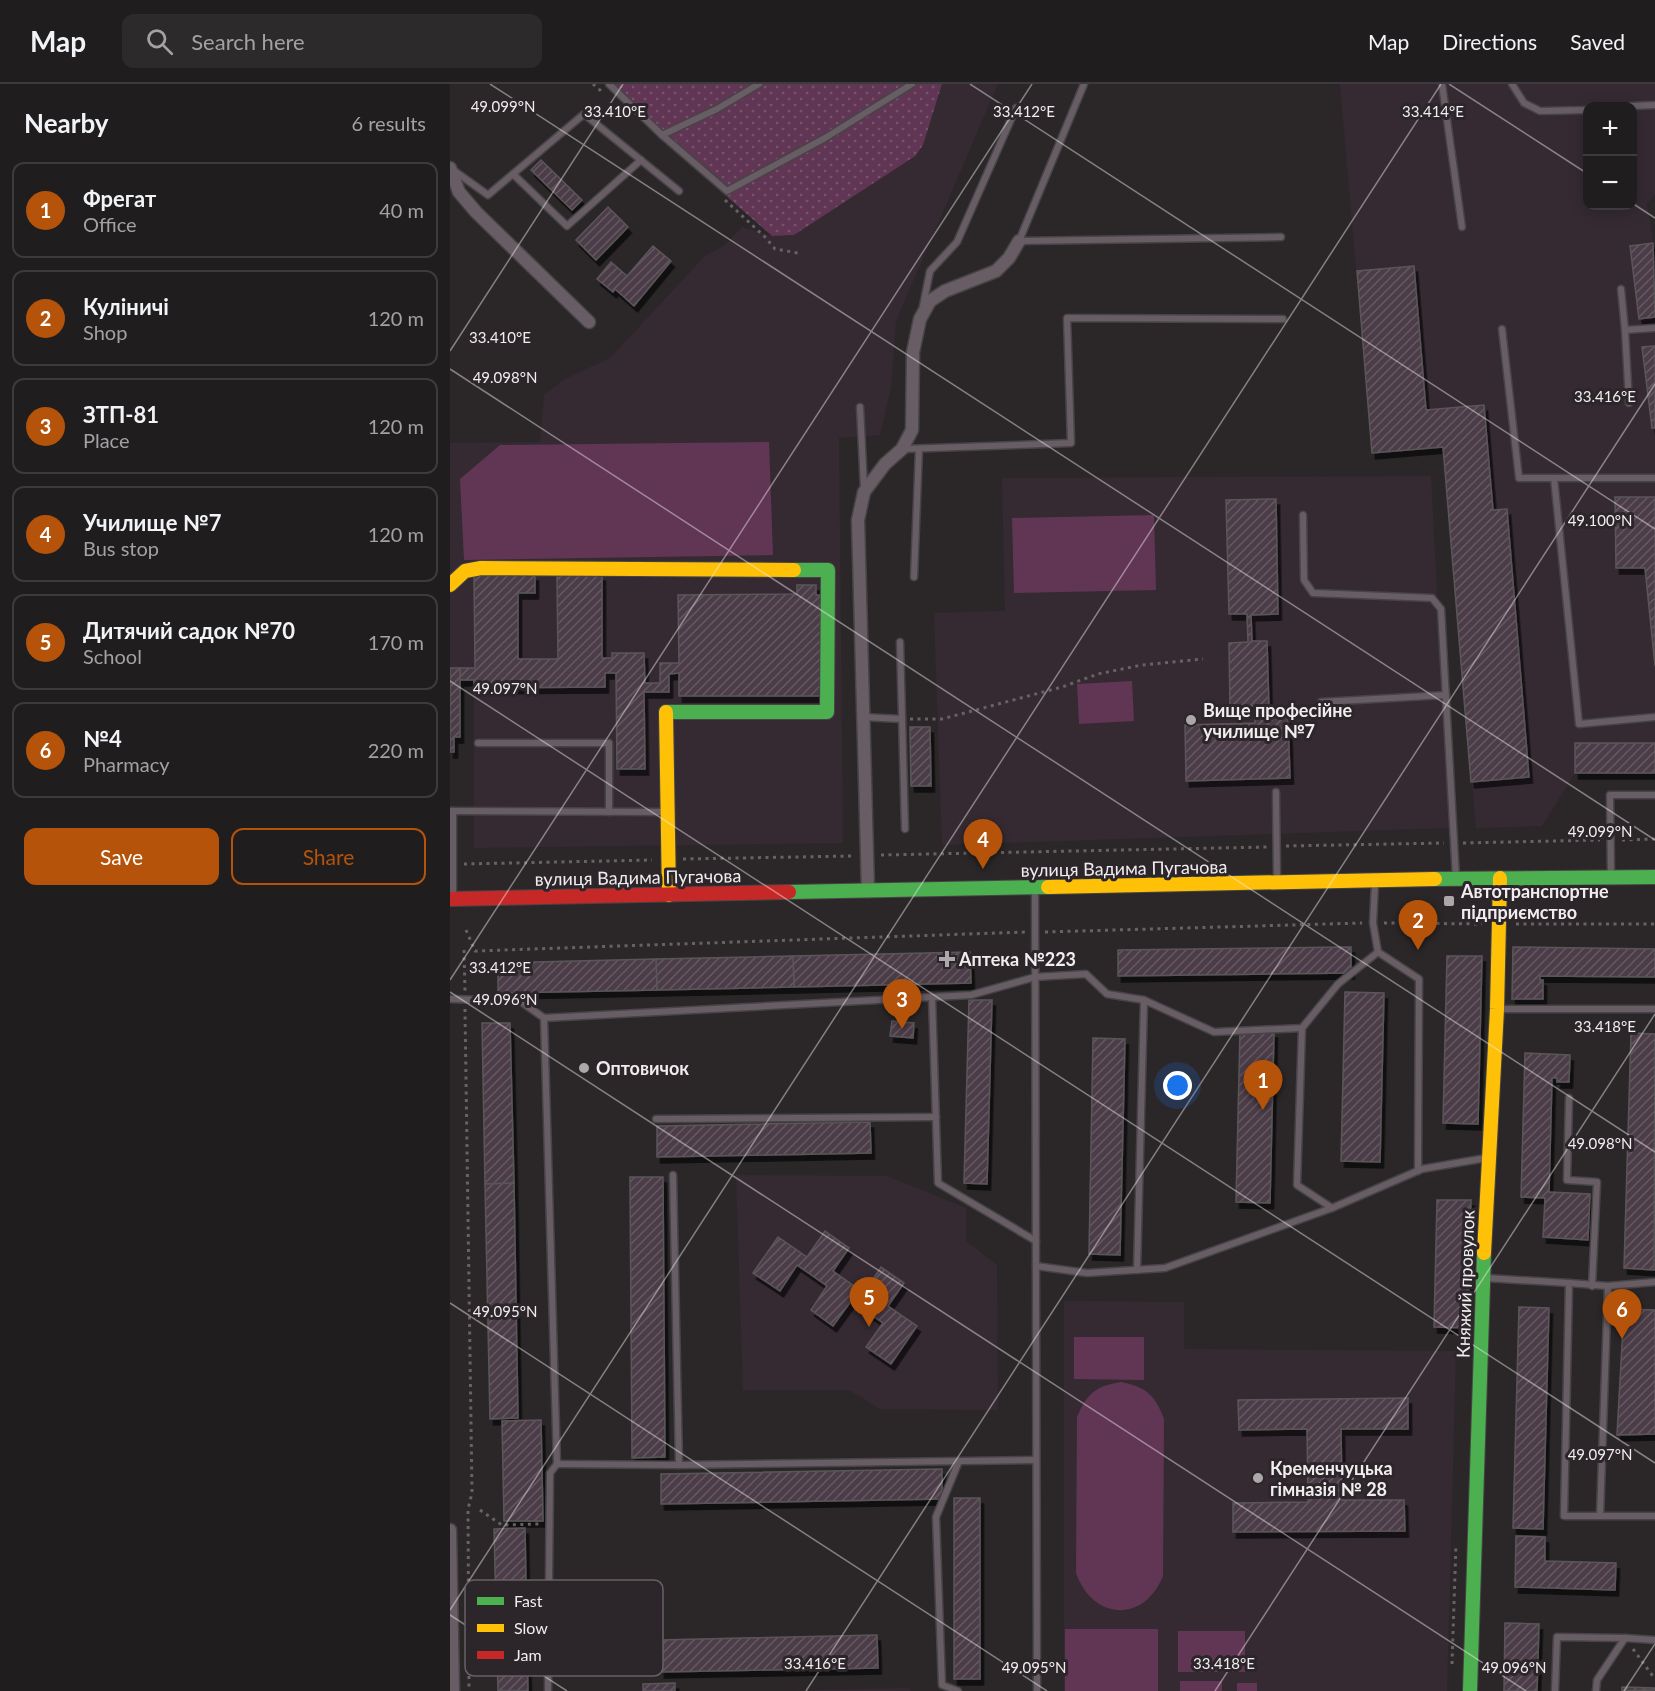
<!DOCTYPE html>
<html lang="en">
<head>
<meta charset="utf-8">
<style>
	body { margin:0; font-family:Lato,sans-serif; background:#2d2a2c; color:#f1f3f6 }
	.controls { position:absolute; right:18px; top:18px; display:grid; overflow:hidden; border-radius:12px; box-shadow:0 3px 15px #0003 }
	.controls button { width:54px; height:54px; display:grid; place-items:center; padding:0; border:0; border-bottom:2px solid #3d3b3d; background:#201d1f; color:#f1f3f6; font:30px sans-serif }
	.you { position:absolute; left:728px; top:1002px; width:21px; height:21px; margin:-15px; border:4px solid #fff; border-radius:50%; background:#1a73e8; box-shadow:0 0 0 9px #1a73e833 }
	.badge { display:grid; place-items:center; width:39px; height:39px; border-radius:50%; background:#b45309; color:#fff; font-size:20px; font-weight:700 }
	.pin { position:absolute; translate:-50% -50px; filter:drop-shadow(0 2px 3px #0008) }
	.pin::after { content:''; position:absolute; top:32px; width:21px; height:18px; background:inherit; clip-path:polygon(0 0,100% 0,50% 100%) }
	.list { margin:0; padding:0; list-style:none }
	h2 { display:flex; justify-content:space-between; align-items:center; height:78px; margin:0; padding:0 24px; font-size:26px }
	h2 small { font-size:20px; font-weight:400; color:#a2a2a4 }
	.list li { display:grid; grid-template-columns:39px 1fr auto; gap:18px; align-items:center; box-sizing:border-box; height:96px; margin:0 12px 12px; padding:0 12px; border:2px solid #3d3b3d; border-radius:12px }
	.list b { display:block; font-size:22px; white-space:nowrap }
	.list p { margin:0; font-size:20px; white-space:nowrap; color:#a2a2a4 }
	.list em { font-size:20px; font-style:normal; color:#a2a2a4 }
	.actions { display:flex; gap:12px; padding:18px 24px }
	.actions a { flex:1; padding:14px 0; border:2px solid #b45309; border-radius:12px; text-align:center; font-size:21px; color:#b45309 }
	.actions .main { background:#b45309; color:#fff }
	.icon { flex:none; width:33px; height:33px; fill:none; stroke:currentColor; stroke-width:2; stroke-linecap:round; stroke-linejoin:round }
	.map { position:relative; flex:none; width:1205px; height:1607px; overflow:hidden }
	header { display:flex; align-items:center; gap:36px; box-sizing:border-box; height:84px; padding:0 30px; background:#201d1f; border-bottom:2px solid #3d3b3d }
	header strong { font-size:28px }
	nav { display:flex; gap:33px; margin-inline-start:auto; font-size:21px }
	.search { width:420px; height:54px; background:#2d2a2c; display:flex; align-items:center; gap:15px; box-sizing:border-box; padding:0 21px; border-radius:12px; color:#a2a2a4; font-size:22px }
	main { display:flex }
	aside { flex:1; background:#201d1f }
	.map>svg:first-child { display:block }
	.built { fill:#352a32; fill-rule:evenodd }
	.garden { fill:url(#garden-dots) }
	.pitch { fill:#603654 }
	.building { fill:url(#building-hatch); stroke:#5a5759; stroke-width:1.5; filter:url(#shadow) }
	.lines { fill:none; stroke-linecap:round; stroke-linejoin:round }
	.lane-casing { stroke:#464445; stroke-width:9 }
	.street-casing { stroke:#464445; stroke-width:15 }
	.fast-casing { stroke:#464445; stroke-width:16 }
	.slow-casing { stroke:#464445; stroke-width:16 }
	.jam-casing { stroke:#464445; stroke-width:16 }
	.path { stroke:#686165; stroke-width:3; stroke-dasharray:3 4.5; stroke-linecap:butt }
	.lane { stroke:#685d64; stroke-width:6 }
	.street { stroke:#685d64; stroke-width:12 }
	.fast { stroke:#4caf50; stroke-width:14 }
	.slow { stroke:#ffc107; stroke-width:14 }
	.jam { stroke:#c62828; stroke-width:14 }
	.ticks { fill:none; stroke:#f1edef; stroke-width:1.5; stroke-opacity:0.45 }
	.poi-dot { fill:#aca8aa; stroke:#2c262a; stroke-width:2 }
	.labels { text-anchor:middle; dominant-baseline:central; stroke-width:6; stroke-linejoin:round; paint-order:stroke }
	.poi-label { font-size:18px; font-weight:bold; fill:#f1edef; stroke:#2c262a; text-anchor:start }
	.street-label { font-size:18px; fill:#f1edef; stroke:#2c262a }
	.key { fill:#2c262a; stroke:#676265; stroke-width:1.5 }
	.key-label { font-size:16px; fill:#f1edef }
	.ticks-label { font-size:15px; text-anchor:middle; fill:#f1edef; stroke:#2c262a; stroke-width:6; stroke-linejoin:round; paint-order:stroke }
</style>
</head>
<body>
<header>
<strong>Map</strong>
<div class="search"><svg class="icon" aria-label="search" viewBox="0 0 24 24"><circle cx="10" cy="10" r="6"/><path d="M15 15l6 6"/></svg>Search here</div>
<nav><a>Map</a><a>Directions</a><a>Saved</a></nav>
</header>
<main>
<aside>
<h2>Nearby<small>6 results</small></h2>
<ul class="list">
<li><span class="badge">1</span><div><b>Фрегат</b><p>Office</p></div><em>40 m</em></li>
<li><span class="badge">2</span><div><b>Куліничі</b><p>Shop</p></div><em>120 m</em></li>
<li><span class="badge">3</span><div><b>ЗТП-81</b><p>Place</p></div><em>120 m</em></li>
<li><span class="badge">4</span><div><b>Училище №7</b><p>Bus stop</p></div><em>120 m</em></li>
<li><span class="badge">5</span><div><b>Дитячий садок №70</b><p>School</p></div><em>170 m</em></li>
<li><span class="badge">6</span><div><b>№4</b><p>Pharmacy</p></div><em>220 m</em></li>
</ul>
<div class="actions"><a class="main">Save</a><a>Share</a></div>
</aside>
<div class="map">
<svg width="1205" height="1607" viewBox="0 0 1205 1607">
	<defs>
		<pattern id="garden-dots" width="8" height="8" patternUnits="userSpaceOnUse" patternTransform="scale(1.5)"><rect width="8" height="8" fill="#603654"/><path d="M2 2h.1M6 6h.1" fill="none" stroke="#77536d" stroke-width="1.8" stroke-linecap="round"/></pattern>
		<pattern id="building-hatch" width="6" height="6" patternUnits="userSpaceOnUse" patternTransform="scale(1.5)"><rect width="6" height="6" fill="#4c3c47"/><path d="M-1 1l2-2M0 6l6-6M5 7l2-2" fill="none" stroke="#665862"/></pattern>
		<filter id="shadow"><feDropShadow dx="3.5" dy="6" stdDeviation="0" flood-color="#0009"/></filter>
	</defs>
	<rect width="100%" height="100%" fill="#2b2729"/>
	<g class="built">
		<polygon points="492,0 548,0 446,237 441,303 430,351 389,354 393,759 24,764 24,596 10,596 9,584 0,583 0,359 90,358 94,311 115,295 160,274 256,171 274,162 292,143 322,152 344,151 473,61"/>
		<path d="M890,0H1205V110L1197,120L1205,170V689H1125L1092,742L1026,744L993,364L922,369ZM1138,22H1182V122H1138Z"/>
		<polygon points="981,392 999,744 492,761 484,529 555,527 552,394"/>
		<polygon points="286,1091 437,1092 516,1124 516,1157 547,1181 548,1326 430,1325 399,1306 293,1306"/>
		<polygon points="614,1217 734,1218 734,1265 1006,1267 997,1607 614,1607"/>
		<polygon points="458,1604 461,1607 334,1607"/>
	</g>
	<polygon class="garden" points="155,0 492,0 473,61 465,72 344,151 322,152 274,110"/>
	<g class="pitch">
		<polygon points="319,358 323,471 14,476 10,395 50,361"/>
		<polygon points="704,431 706,506 564,509 562,434"/>
		<polygon points="682,597 684,637 629,640 627,600"/>
		<polygon points="624,1253 694,1253 694,1296 624,1295"/>
		<path d="M671,1298C696,1303 705,1311 714,1335L713,1492C694,1539 643,1537 626,1489L627,1333C637,1309 646,1302 671,1298Z"/>
		<rect x="615" y="1545" width="93" height="62"/>
		<rect x="728" y="1547" width="67" height="41"/>
		<rect x="730" y="1597" width="42" height="10"/>
		<rect x="787" y="1599" width="20" height="8"/>
	</g>
	<g class="building">
		<polygon points="91,76 132,116 122,126 81,86"/>
		<polygon points="158,123 178,143 146,176 126,156"/>
		<polygon points="1203,159 1205,233 1189,235 1180,162"/>
		<polygon points="203,162 221,177 184,222 165,205 163,208 147,195 161,178 177,192"/>
		<polygon points="964,182 976,326 1034,321 1043,426 1057,425 1079,693 1021,698 993,363 922,369 907,187"/>
		<polygon points="1205,262 1205,344 1202,344 1192,263"/>
		<polygon points="1165,413 1205,413 1205,582 1195,484 1166,484"/>
		<polygon points="826,415 828,530 801,531 802,557 817,557 819,624 809,624 809,635 838,634 840,694 736,697 735,641 805,639 804,622 780,623 779,559 798,558 797,530 779,530 776,416"/>
		<polygon points="24,491 85,491 85,509 68,509 68,575 108,575 107,491 152,491 152,574 162,574 162,569 194,569 195,599 210,599 210,579 229,579 228,511 347,510 347,501 366,501 366,511 372,511 373,612 229,612 229,589 219,590 219,608 194,608 195,685 167,685 166,589 155,589 155,603 24,604 24,596 10,596 10,584 25,584"/>
		<polygon points="0,584 10,584 10,653 4,653 4,668 0,668"/>
		<polygon points="460,643 480,643 481,702 461,702"/>
		<rect x="1125" y="659" width="80" height="30"/>
		<polygon points="901,863 901,889 668,892 668,866"/>
		<polygon points="1063,863 1205,865 1205,893 1090,892 1090,896 1093,896 1093,915 1062,915"/>
		<polygon points="520,868 521,899 344,903 343,872"/>
		<polygon points="343,872 344,903 207,906 206,875"/>
		<polygon points="997,872 1032,872 1028,1040 993,1039"/>
		<polygon points="206,875 207,906 48,909 48,879"/>
		<polygon points="895,908 934,909 930,1078 891,1077"/>
		<polygon points="519,916 542,916 537,1100 514,1099"/>
		<polygon points="442,937 464,939 463,954 440,952"/>
		<polygon points="32,939 60,939 64,1099 35,1100"/>
		<polygon points="790,947 824,948 820,1119 786,1118"/>
		<polygon points="1181,949 1205,950 1204,1186 1174,1184"/>
		<polygon points="643,954 675,955 670,1171 639,1170"/>
		<polygon points="1075,969 1120,971 1119,998 1107,998 1107,994 1102,994 1099,1108 1140,1110 1138,1156 1093,1153 1095,1114 1071,1113"/>
		<polygon points="420,1038 421,1069 207,1073 207,1042"/>
		<polygon points="180,1093 213,1093 215,1373 182,1374"/>
		<polygon points="64,1099 68,1334 40,1335 35,1100"/>
		<polygon points="987,1116 1021,1116 1018,1244 984,1243"/>
		<polygon points="375,1147 399,1164 383,1187 414,1209 431,1183 454,1199 438,1222 467,1242 441,1280 416,1263 433,1239 401,1217 383,1242 361,1226 377,1202 347,1181 330,1207 303,1189 328,1153 357,1173"/>
		<polygon points="1069,1223 1099,1224 1093,1445 1063,1444"/>
		<polygon points="1174,1225 1205,1226 1205,1350 1167,1351"/>
		<polygon points="958,1314 958,1345 891,1345 892,1416 954,1416 955,1447 783,1448 783,1419 858,1418 857,1345 789,1346 788,1316"/>
		<polygon points="91,1336 93,1437 54,1437 52,1337"/>
		<polygon points="492,1385 492,1415 211,1420 211,1390"/>
		<rect x="504" y="1414" width="26" height="181"/>
		<polygon points="75,1444 78,1607 48,1607 44,1445"/>
		<polygon points="1066,1452 1095,1453 1095,1477 1166,1479 1165,1506 1065,1503"/>
		<polygon points="1055,1539 1089,1540 1087,1607 1054,1607"/>
		<polygon points="427,1551 428,1584 211,1588 211,1556"/>
		<polygon points="225,1599 225,1607 193,1607 193,1600"/>
		<polygon points="1172,1603 1205,1604 1205,1606 1172,1607"/>
	</g>
	<g class="lines">
		<defs>
			<g id="lane">
				<polyline points="159,0 212,51 277,107 375,54 462,0"/>
				<polyline points="634,0 569,157 831,153"/>
				<polyline points="992,0 1012,143"/>
				<polyline points="1062,0 1074,19 1090,27 1138,26"/>
				<polyline points="1181,22 1205,21"/>
				<polyline points="212,51 267,25 309,0"/>
				<polyline points="3,86 38,111 134,30 229,107"/>
				<polyline points="63,90 117,142 191,76"/>
				<polyline points="1171,205 1175,246 1205,244"/>
				<polyline points="473,222 480,187 507,158 566,24"/>
				<polyline points="1052,245 1069,394 1205,394"/>
				<polyline points="1175,246 1179,319"/>
				<polyline points="410,323 414,404"/>
				<polyline points="453,365 621,359 617,234 833,235"/>
				<polyline points="1104,394 1129,640 1205,633"/>
				<polyline points="853,431 854,496 863,509 982,514 991,525 1006,794"/>
				<polyline points="464,493 469,365"/>
				<polyline points="450,558 455,745"/>
				<polyline points="871,618 996,611"/>
				<polyline points="413,633 452,635"/>
				<polyline points="28,659 159,659 159,728"/>
				<polyline points="826,708 827,796"/>
				<polyline points="0,727 214,728"/>
				<polyline points="1161,793 1160,711 1205,711"/>
				<polyline points="925,799 923,839 928,868 969,895 968,1087"/>
				<polyline points="585,807 587,1607"/>
				<polyline points="3,814 3,727"/>
				<polyline points="482,913 488,1099 586,1157"/>
				<polyline points="0,915 70,917 94,934 107,1380 100,1389 98,1607"/>
				<polyline points="694,916 764,948 852,944 888,900 928,868"/>
				<polyline points="1050,925 1205,925"/>
				<polyline points="94,934 521,911 585,893 636,890 657,910 694,916 687,1186"/>
				<polyline points="852,944 847,1101 882,1124 972,1085 1036,1074"/>
				<polyline points="1119,1014 1117,1096 1147,1098 1142,1202"/>
				<polyline points="206,1035 486,1033"/>
				<polyline points="223,1091 229,1381"/>
				<polyline points="586,1182 637,1189 715,1184 882,1124"/>
				<polyline points="1036,1194 1119,1199 1114,1432 1205,1432"/>
				<polyline points="1119,1199 1158,1202 1205,1198"/>
				<polyline points="107,1380 229,1381 586,1376"/>
				<polyline points="1150,1432 1158,1202"/>
				<polyline points="508,1607 492,1601 486,1433 509,1377"/>
				<polyline points="1105,1607 1107,1553 1175,1554"/>
				<polyline points="1146,1607 1147,1596 1175,1554 1205,1556"/>
			</g>
			<g id="street">
				<polyline points="0,84 9,108 26,128 139,238"/>
				<polyline points="418,807 408,436 414,408 435,380 452,365 462,346 463,268 470,235 480,217 495,207 546,187 559,174 569,157"/>
				<polyline points="0,1446 3,1607"/>
			</g>
			<g id="fast">
				<polyline points="216,628 377,628 378,486 344,486"/>
				<polyline points="985,795 1205,793"/>
				<polyline points="339,808 598,803"/>
				<polyline points="1020,1607 1034,1169"/>
			</g>
			<g id="slow">
				<polyline points="0,501 15,487 31,484 344,486"/>
				<polyline points="216,628 219,811"/>
				<polyline points="598,803 985,795"/>
				<polyline points="1034,1169 1047,925 1050,794"/>
			</g>
			<polyline id="jam" points="0,815 339,808"/>
		</defs>
		<use href="#lane" class="lane-casing"/>
		<use href="#street" class="street-casing"/>
		<use href="#fast" class="fast-casing"/>
		<use href="#slow" class="slow-casing"/>
		<use href="#jam" class="jam-casing"/>
		<g class="path">
			<polyline points="143,0 151,7"/>
			<polyline points="275,116 315,153 325,165 348,169"/>
			<polyline points="460,635 492,635 612,603 648,590 692,581 753,575"/>
			<polyline points="1172,756 1205,755"/>
			<polyline points="1013,759 1150,756"/>
			<polyline points="836,762 994,759"/>
			<polyline points="431,771 817,763"/>
			<polyline points="233,775 403,772"/>
			<polyline points="14,780 202,776"/>
			<polyline points="934,839 1032,840"/>
			<polyline points="1066,840 1205,840"/>
			<polyline points="16,846 25,867 576,848"/>
			<polyline points="595,848 912,839"/>
			<polyline points="14,866 15,907"/>
			<polyline points="15,925 22,1409 18,1425 19,1607"/>
			<polyline points="30,1426 52,1441 89,1440"/>
			<polyline points="1183,1565 1205,1595"/>
			<polyline points="1002,1580 1006,1460"/>
		</g>
		<use href="#lane" class="lane"/>
		<use href="#street" class="street"/>
		<use href="#fast" class="fast"/>
		<use href="#slow" class="slow"/>
		<use href="#jam" class="jam"/>
	</g>
	<path class="ticks" d="M40,0L1205,756M520,0L1205,445M999,0L1138,90M1182,119L1205,134M0,267L173,0M0,285L1205,1068M0,597L1205,1379M0,896L582,0M0,908L1076,1607M0,1219L597,1607M0,1526L991,0M0,1531L117,1607M356,1607L1205,300M765,1607L1205,930M1174,1607L1205,1560"/>
	<g class="poi-dot">
		<circle cx="741" cy="636" r="6"/>
		<rect x="993" y="811" width="12" height="12" rx="3"/>
		<path d="M494 866h6v6h6v6h-6v6h-6v-6h-6v-6h6z"/>
		<circle cx="134" cy="984" r="6"/>
		<circle cx="808" cy="1394" r="6"/>
	</g>
	<g class="labels">
		<g class="poi-label">
			<text x="753" y="626">Вище професійне<tspan x="753" dy="21">училище №7</tspan></text>
			<text x="1011" y="807">Автотранспортне<tspan x="1011" dy="21">підприємство</tspan></text>
			<text x="509" y="875">Аптека №223</text>
			<text x="146" y="984">Оптовичок</text>
			<text x="820" y="1384">Кременчуцька<tspan x="820" dy="21">гімназія № 28</tspan></text>
		</g>
		<g class="street-label">
			<text transform="translate(674 784) rotate(-1)">вулиця Вадима Пугачова</text>
			<text transform="translate(188 793) rotate(-1)">вулиця Вадима Пугачова</text>
			<text transform="translate(1015 1200) rotate(-88)">Княжий провулок</text>
		</g>
	</g>
	<rect x="15" y="1496" width="198" height="96" rx="9" class="key"/>
	<rect x="27" y="1513" width="27" height="8" fill="#4caf50"/>
	<rect x="27" y="1540" width="27" height="8" fill="#ffc107"/>
	<rect x="27" y="1567" width="27" height="8" fill="#c62828"/>
	<g class="key-label">
		<text x="64" y="1523">Fast</text>
		<text x="64" y="1550">Slow</text>
		<text x="64" y="1577">Jam</text>
	</g>
	<g class="ticks-label">
		<text x="53" y="28">49.099°N</text>
		<text x="165" y="33">33.410°E</text>
		<text x="574" y="33">33.412°E</text>
		<text x="983" y="33">33.414°E</text>
		<text x="50" y="259">33.410°E</text>
		<text x="55" y="299">49.098°N</text>
		<text x="1155" y="318">33.416°E</text>
		<text x="1150" y="442">49.100°N</text>
		<text x="55" y="610">49.097°N</text>
		<text x="1150" y="753">49.099°N</text>
		<text x="50" y="889">33.412°E</text>
		<text x="55" y="921">49.096°N</text>
		<text x="1155" y="948">33.418°E</text>
		<text x="1150" y="1065">49.098°N</text>
		<text x="55" y="1233">49.095°N</text>
		<text x="1150" y="1376">49.097°N</text>
		<text x="365" y="1585">33.416°E</text>
		<text x="774" y="1585">33.418°E</text>
		<text x="584" y="1589">49.095°N</text>
		<text x="1064" y="1589">49.096°N</text>
	</g>
</svg>
<div class="controls">
<button>+</button>
<button>−</button>
</div>
<div class="you"></div>
<div class="pin badge" style="left:813px;top:1026px">1</div>
<div class="pin badge" style="left:968px;top:866px">2</div>
<div class="pin badge" style="left:452px;top:945px">3</div>
<div class="pin badge" style="left:533px;top:785px">4</div>
<div class="pin badge" style="left:419px;top:1243px">5</div>
<div class="pin badge" style="left:1172px;top:1255px">6</div>
</div>
</main>
</body>
</html>
